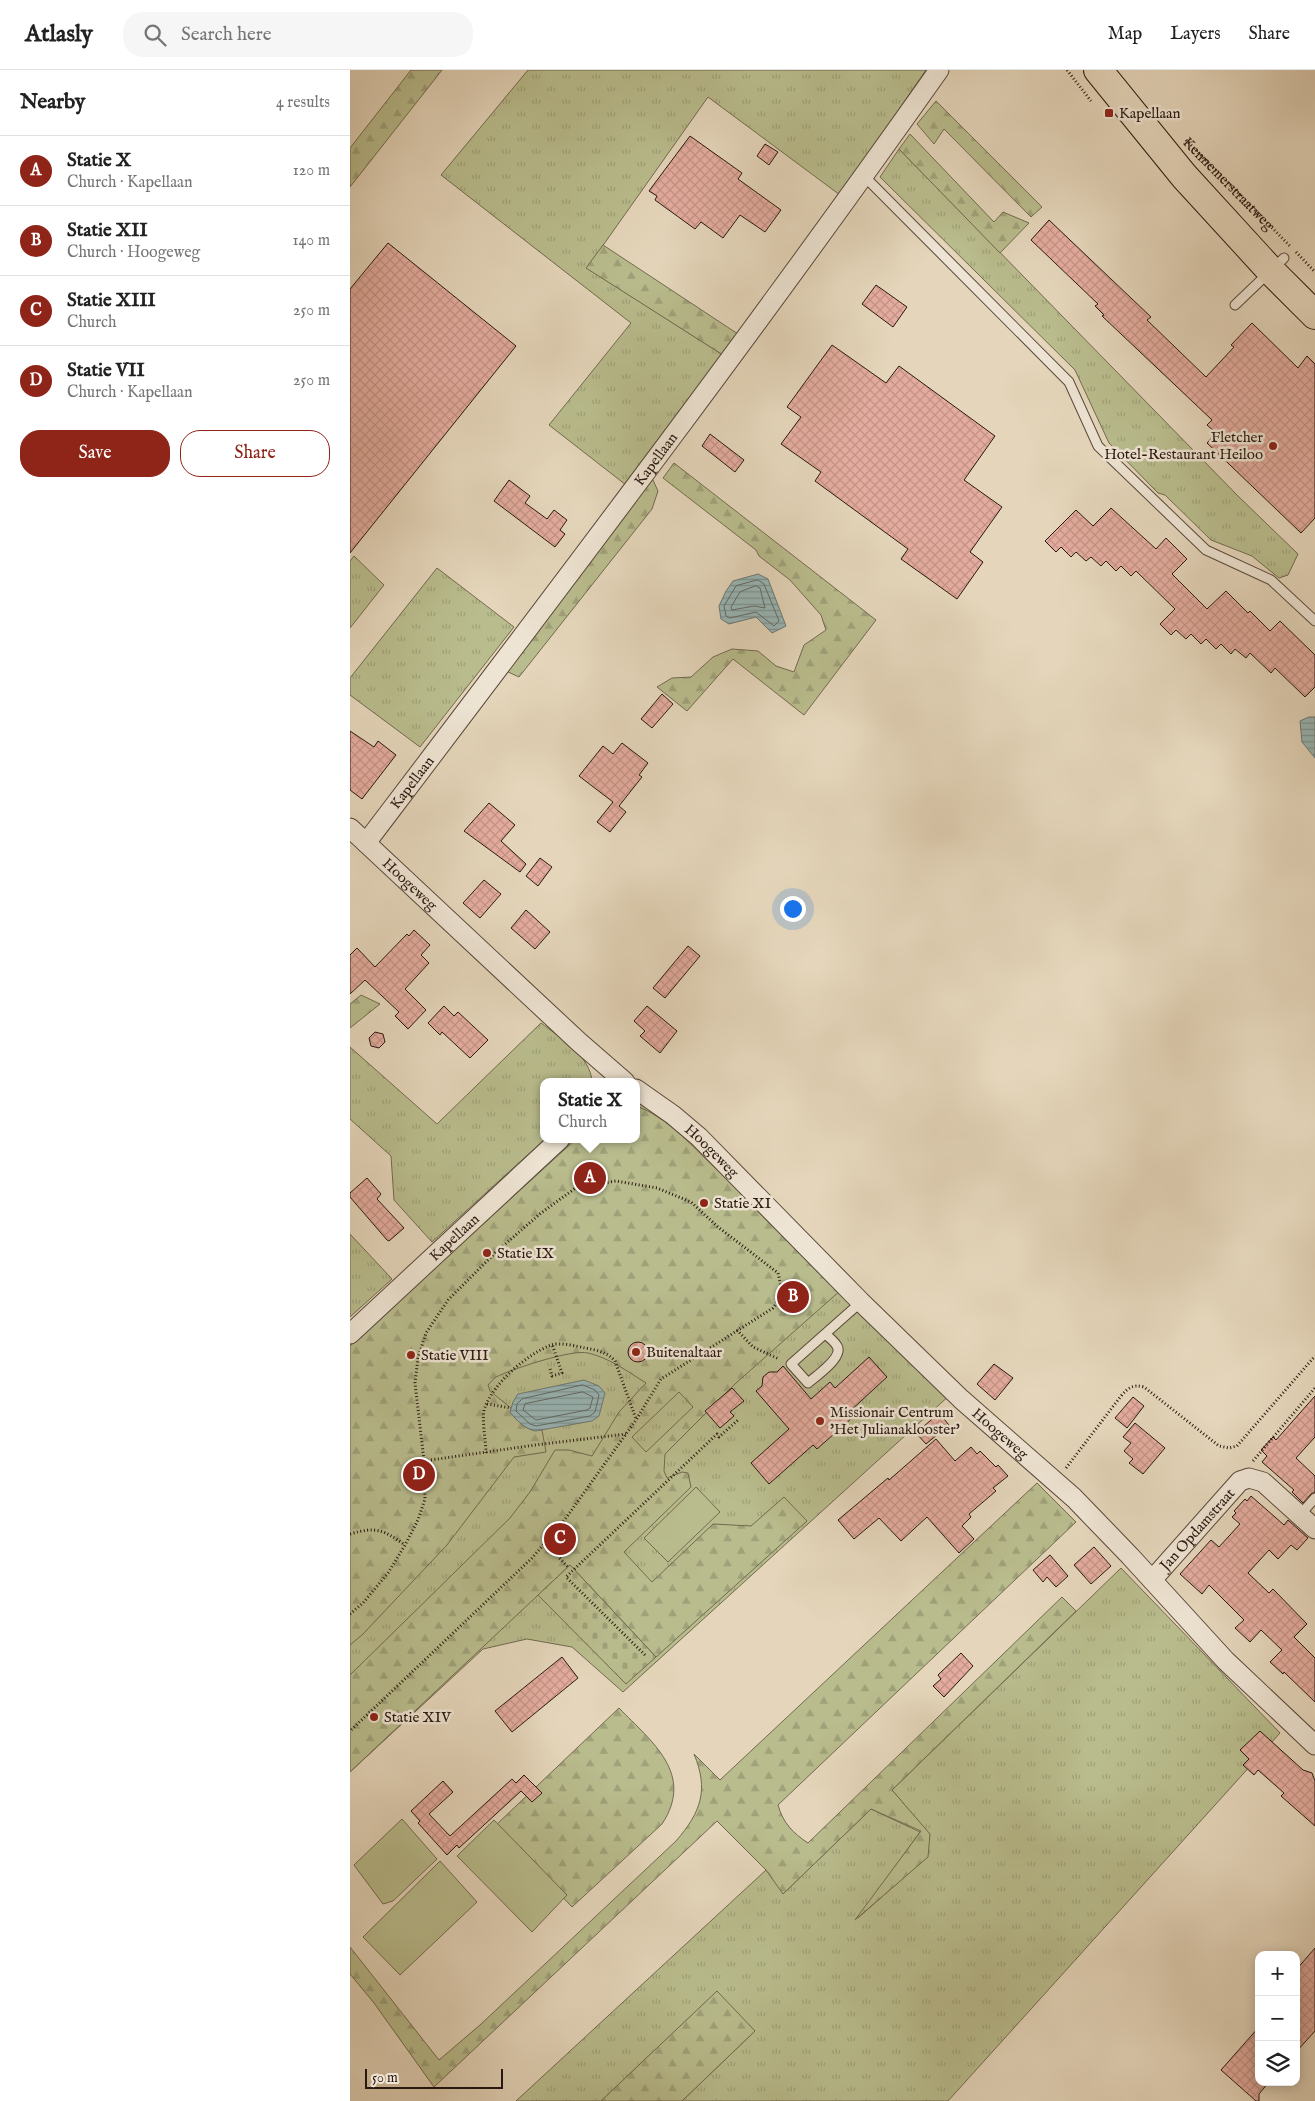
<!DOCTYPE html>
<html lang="en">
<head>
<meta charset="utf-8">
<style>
	body { margin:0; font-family:"IM FELL English",serif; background:#f6f6f6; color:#222 }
	.controls { position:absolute; right:15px; bottom:15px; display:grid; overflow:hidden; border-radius:10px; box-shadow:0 2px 12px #0003 }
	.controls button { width:45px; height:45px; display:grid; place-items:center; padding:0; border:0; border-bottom:1px solid #e0e0e0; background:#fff; color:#222; font:25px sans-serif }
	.scale { position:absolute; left:15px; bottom:12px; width:138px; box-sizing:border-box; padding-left:5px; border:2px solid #2a1810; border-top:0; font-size:14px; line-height:18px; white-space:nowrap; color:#2a1810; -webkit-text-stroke:4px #eee4d3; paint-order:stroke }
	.you { position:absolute; left:442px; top:838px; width:18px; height:18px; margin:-12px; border:4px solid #fff; border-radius:50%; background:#1a73e8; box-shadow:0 0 0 8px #1a73e833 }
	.badge { display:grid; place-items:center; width:32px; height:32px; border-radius:50%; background:#8f2418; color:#fff; font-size:16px; font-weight:700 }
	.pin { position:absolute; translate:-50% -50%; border:2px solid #fff; box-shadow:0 1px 5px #0006 }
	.popup { position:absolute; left:190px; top:1008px; width:100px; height:65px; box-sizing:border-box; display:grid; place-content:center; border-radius:10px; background:#fff; filter:drop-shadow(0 1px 4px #0005); font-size:16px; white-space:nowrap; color:#767676 }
	.popup b { font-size:19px; color:#222 }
	.popup::after { content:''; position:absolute; left:50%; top:100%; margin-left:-10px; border:10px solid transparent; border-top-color:#fff }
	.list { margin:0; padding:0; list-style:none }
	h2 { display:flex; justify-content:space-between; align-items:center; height:65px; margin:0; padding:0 20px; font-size:21px }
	h2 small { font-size:16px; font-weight:400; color:#767676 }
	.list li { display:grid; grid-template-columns:32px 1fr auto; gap:15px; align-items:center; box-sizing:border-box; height:70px; padding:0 20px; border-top:1px solid #e0e0e0 }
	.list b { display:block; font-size:19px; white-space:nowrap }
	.list p { margin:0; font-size:16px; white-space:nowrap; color:#767676 }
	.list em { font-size:16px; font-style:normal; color:#767676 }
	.actions { display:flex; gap:10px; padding:15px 20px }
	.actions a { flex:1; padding:11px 0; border:1px solid #8f2418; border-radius:20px; text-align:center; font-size:18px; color:#8f2418 }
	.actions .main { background:#8f2418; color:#fff }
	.icon { flex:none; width:28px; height:28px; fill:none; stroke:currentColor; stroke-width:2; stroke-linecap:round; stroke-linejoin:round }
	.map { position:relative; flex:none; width:965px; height:2031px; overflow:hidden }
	header { display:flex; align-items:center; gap:30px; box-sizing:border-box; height:70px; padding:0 25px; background:#fff; border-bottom:1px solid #e0e0e0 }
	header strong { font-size:24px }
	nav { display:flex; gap:28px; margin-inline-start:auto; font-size:18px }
	.search { width:350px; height:45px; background:#f6f6f6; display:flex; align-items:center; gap:12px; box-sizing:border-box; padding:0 18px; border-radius:20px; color:#767676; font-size:19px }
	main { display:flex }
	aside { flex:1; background:#fff }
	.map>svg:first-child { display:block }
	.grass { fill:url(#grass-tufts); stroke:#726a4e }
	.forest { fill:url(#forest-firs); stroke:#726a4e; fill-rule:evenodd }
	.cemetery { fill:url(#cemetery-stones); stroke:#726a4e }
	.pitch { fill:#b9bc8d; stroke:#726a4e }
	.water { fill:url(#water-rules); stroke:#6c7775 }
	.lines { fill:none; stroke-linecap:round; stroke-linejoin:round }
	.shore { stroke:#616864; stroke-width:1 }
	.building { fill:url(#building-cross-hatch); stroke:#2a1810 }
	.lane-casing { stroke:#59483b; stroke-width:11 }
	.street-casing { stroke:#59483b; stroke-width:21 }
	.primary-casing { stroke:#2a1810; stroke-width:30 }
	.path { stroke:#2a1810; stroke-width:3; stroke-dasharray:1 2.5; stroke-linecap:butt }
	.lane { stroke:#eee4d3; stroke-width:9 }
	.street { stroke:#eee4d3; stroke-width:19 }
	.primary { stroke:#e5d6bb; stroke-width:28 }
	.poi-dot { fill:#8f2418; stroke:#eee4d3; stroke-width:2 }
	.labels { text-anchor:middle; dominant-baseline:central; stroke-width:5; stroke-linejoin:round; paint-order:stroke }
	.poi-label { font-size:15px; fill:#2a1810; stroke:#eee4d3; text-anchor:start }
	.street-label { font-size:15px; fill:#2a1810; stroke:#eee4d3 }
</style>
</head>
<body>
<header>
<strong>Atlasly</strong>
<div class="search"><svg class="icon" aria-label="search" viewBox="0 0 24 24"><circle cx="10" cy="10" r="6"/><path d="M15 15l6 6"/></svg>Search here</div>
<nav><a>Map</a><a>Layers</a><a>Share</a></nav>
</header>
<main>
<aside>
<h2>Nearby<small>4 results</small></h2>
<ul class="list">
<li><span class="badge">A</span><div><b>Statie X</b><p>Church · Kapellaan</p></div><em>120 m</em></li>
<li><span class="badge">B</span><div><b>Statie XII</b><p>Church · Hoogeweg</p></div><em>140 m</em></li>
<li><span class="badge">C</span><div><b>Statie XIII</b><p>Church</p></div><em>250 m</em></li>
<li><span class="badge">D</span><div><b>Statie VII</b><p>Church · Kapellaan</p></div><em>250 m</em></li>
</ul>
<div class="actions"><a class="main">Save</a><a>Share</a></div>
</aside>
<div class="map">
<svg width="965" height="2031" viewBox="0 0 965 2031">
	<defs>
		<pattern id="grass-tufts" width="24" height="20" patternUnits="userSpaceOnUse" patternTransform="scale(1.25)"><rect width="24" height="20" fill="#b9bc8d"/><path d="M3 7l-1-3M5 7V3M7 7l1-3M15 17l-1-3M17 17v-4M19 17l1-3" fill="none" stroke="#9fa179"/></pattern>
		<pattern id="forest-firs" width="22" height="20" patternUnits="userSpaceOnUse" patternTransform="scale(1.25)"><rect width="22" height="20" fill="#b9bc8d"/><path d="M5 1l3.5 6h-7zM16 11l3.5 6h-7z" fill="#9fa179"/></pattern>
		<pattern id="cemetery-stones" width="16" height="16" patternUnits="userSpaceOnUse" patternTransform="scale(1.25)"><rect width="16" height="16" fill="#b9bc8d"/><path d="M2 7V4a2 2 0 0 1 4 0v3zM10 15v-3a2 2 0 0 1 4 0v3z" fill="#9fa179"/></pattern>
		<pattern id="water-rules" width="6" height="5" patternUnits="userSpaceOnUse" patternTransform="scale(1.25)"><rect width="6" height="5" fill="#98b7b8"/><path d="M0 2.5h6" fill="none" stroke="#7c9494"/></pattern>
		<pattern id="building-cross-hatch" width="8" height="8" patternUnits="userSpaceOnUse" patternTransform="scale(1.25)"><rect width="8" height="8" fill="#e4ac9e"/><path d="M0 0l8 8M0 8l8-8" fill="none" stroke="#c49387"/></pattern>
	</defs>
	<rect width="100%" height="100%" fill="#e5d6bb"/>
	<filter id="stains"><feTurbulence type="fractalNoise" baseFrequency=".004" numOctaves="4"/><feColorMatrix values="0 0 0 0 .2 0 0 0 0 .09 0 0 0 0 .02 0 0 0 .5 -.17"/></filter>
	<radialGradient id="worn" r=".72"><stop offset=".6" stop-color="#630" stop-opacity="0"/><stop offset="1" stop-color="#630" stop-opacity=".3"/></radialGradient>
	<g class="grass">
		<polygon points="178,0 576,0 490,125 358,27 237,198 373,285 276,415 199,355 281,253 91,105"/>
		<polygon points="549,79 888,426 948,484 938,505 929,508 902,486 861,470 815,425 808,423 759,373 725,300 530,107"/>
		<polygon points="4,486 34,515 0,558 0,491"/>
		<polygon points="87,498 164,557 70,677 0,625 0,608"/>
		<path d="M191,953C209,967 241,986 242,1012H194L195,1069L82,1172L44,1130L41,1086L0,1049V977L87,1054Z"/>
		<polygon points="286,1026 344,1070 601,1324 273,1622 222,1577 177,1569 133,1579 0,1702 0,1268 222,1069 286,1069"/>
		<polygon points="0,1164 42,1209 0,1247"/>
		<polygon points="771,1498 930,1663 598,2031 332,2031 405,1961 358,1930 251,2031 166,2031 416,1800 434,1823 521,1739 570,1762 508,1848 577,1787 579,1764 542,1720"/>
	</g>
	<g class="forest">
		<polygon points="61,0 92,0 0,117 0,78"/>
		<polygon points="586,31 692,137 681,147 594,59 584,74 567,54"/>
		<polygon points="560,64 644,152 653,142 679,153 650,183 549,79"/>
		<polygon points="253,175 388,264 373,285 236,198"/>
		<polygon points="324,393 526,550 454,645 383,589 337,641 307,617 322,608 341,607 363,587 382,579 408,581 426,596 444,602 454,575 476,560 471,545 440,510 409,486 406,480 313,408"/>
		<polygon points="302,408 308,421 302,439 169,607 156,601"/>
		<polygon points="11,925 30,934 0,958 0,934"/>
		<path d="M286,1036C317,1047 341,1075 364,1097C407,1137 449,1178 491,1220L386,1313L315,1384L314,1401L317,1408L332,1402L338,1403L341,1417L274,1482L302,1512L363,1454L401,1456L434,1427L457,1451L306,1587L220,1495L0,1702V1605L160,1448L180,1422L205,1380H219L242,1386L269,1342L296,1313C278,1302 260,1288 238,1283C222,1279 162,1299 146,1307C143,1309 141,1312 138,1315L140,1321L161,1338L160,1342C168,1352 178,1363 192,1360L196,1382L164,1387L97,1475L13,1564L0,1575V1276L226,1069H286ZM329,1322L343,1337L296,1382L282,1367Z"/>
		<path d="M687,1413L726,1452L428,1735C433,1753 443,1763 458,1773L712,1527L726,1541L542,1720L580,1764L578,1787L505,1850L571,1761L521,1739L433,1824L416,1800L367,1751L84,2017L24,1933L0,1904V1877L89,1990L130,1955L326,1771C351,1742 359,1720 344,1684L370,1710Z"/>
		<path d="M269,1638C302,1672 345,1704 312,1754L222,1837L145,1756Z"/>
		<polygon points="367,1921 405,1961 332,2031 251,2031"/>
	</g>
	<polygon class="cemetery" points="220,1495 306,1587 276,1614 188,1525"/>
	<g class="pitch">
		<polygon points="346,1417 370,1442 318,1492 294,1468"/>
		<polygon points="52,1749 87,1789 43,1831 33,1834 4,1795"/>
		<polygon points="144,1750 217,1825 182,1862 107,1786"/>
		<polygon points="90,1791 127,1832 50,1905 13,1867"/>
	</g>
	<g class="water">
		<polygon points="408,504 418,509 436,556 422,563 406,547 379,554 371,549 369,536 376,521 383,511"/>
		<polygon points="959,647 965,647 965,688 952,672 950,651"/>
		<path d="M234,1310L249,1316L255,1323L249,1346L242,1351L185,1361C174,1358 167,1351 160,1342L163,1332L168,1324Z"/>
	</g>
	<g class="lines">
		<g class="shore">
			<polygon points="408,510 414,514 429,551 424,556 406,542 380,548 376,546 374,536 386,516"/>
			<polygon points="406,516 410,518 415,538 404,536 382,540 381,537 390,522"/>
			<polygon points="233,1315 245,1320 249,1325 245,1342 240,1346 186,1356 180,1354 166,1341 167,1334 172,1329"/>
			<polygon points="233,1322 243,1327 240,1338 237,1340 186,1350 173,1340 175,1334"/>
		</g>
	</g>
	<g class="building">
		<polygon points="340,66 392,103 388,109 431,140 415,162 390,145 373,168 351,152 345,159 305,130 307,126 299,121"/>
		<polygon points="415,74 428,82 419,95 407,86"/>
		<polygon points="699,150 801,247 797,250 856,307 884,277 881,275 902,253 948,298 957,286 965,294 965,448 951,463 857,373 866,363 857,355 862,350 752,246 754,245 745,236 748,234 681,170"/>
		<polygon points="38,173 166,276 0,483 0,219"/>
		<polygon points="526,215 557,237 543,257 512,234"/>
		<polygon points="482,275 536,313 549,296 645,366 614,410 652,437 620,482 633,492 607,529 551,489 558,479 465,411 471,402 431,374 451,347 437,337"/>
		<polygon points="360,364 394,390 385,402 352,376"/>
		<polygon points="159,410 180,426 175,433 197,449 204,440 217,450 210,460 215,464 205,477 144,431"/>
		<polygon points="761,438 806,479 816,468 837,489 822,504 857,539 876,521 898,543 900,541 920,561 930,551 965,585 965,617 955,627 925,598 921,603 900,583 896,588 885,579 881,584 871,574 866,579 856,569 851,574 841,564 836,569 826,560 821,565 810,554 825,539 786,501 781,506 771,496 766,501 756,491 751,496 741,487 736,491 726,482 721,487 711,477 706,482 695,471 726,440 743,456"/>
		<polygon points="312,624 323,634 302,658 291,649"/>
		<polygon points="0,661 24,677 28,671 46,685 12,729 0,720"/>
		<polygon points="272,673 298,693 289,705 292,707 269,736 276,742 260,762 247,752 263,732 229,706 253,676 263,684"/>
		<polygon points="139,733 165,755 151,771 176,794 170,802 114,761"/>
		<polygon points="190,788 202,797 188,816 176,806"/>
		<polygon points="134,810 151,824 130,848 113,833"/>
		<polygon points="176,840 200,862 185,879 161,858"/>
		<polygon points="64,860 80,875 71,885 79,893 55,919 76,940 58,959 45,946 49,942 15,910 0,924 0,885 7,878 25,897 57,864 59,866"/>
		<polygon points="338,876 350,886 315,928 303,918"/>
		<polygon points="94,936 104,946 108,942 138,970 120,988 92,962 90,965 78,953"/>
		<polygon points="297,936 327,961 310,983 290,966 295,961 284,951"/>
		<polygon points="25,962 33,964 35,972 29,978 21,976 19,968"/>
		<polygon points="17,1108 31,1124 27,1129 54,1158 39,1171 37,1170 0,1127 0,1123"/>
		<circle cx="288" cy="1282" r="10"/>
		<polygon points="519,1287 537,1307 498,1343 502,1348 467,1379 463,1375 419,1414 401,1393 439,1359 406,1321 412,1316 413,1307 419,1302 427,1302 433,1296 461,1329 480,1312 485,1318"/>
		<polygon points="644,1294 663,1308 645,1330 627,1314"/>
		<polygon points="382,1318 394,1331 380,1342 384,1346 370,1358 355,1341"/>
		<polygon points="965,1326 965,1367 946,1388 965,1406 965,1422 961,1424 953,1433 942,1422 944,1420 912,1392 917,1386 911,1380 923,1367 926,1370"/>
		<polygon points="783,1327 794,1336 777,1358 765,1348"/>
		<polygon points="589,1343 599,1355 576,1374 566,1363"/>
		<polygon points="785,1353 815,1378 793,1404 779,1393 783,1389 774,1381 781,1373 773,1367"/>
		<polygon points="586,1369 605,1391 621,1377 627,1384 630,1381 646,1397 648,1395 658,1406 643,1418 646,1421 619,1444 621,1447 612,1456 624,1469 609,1483 577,1447 551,1471 529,1448 504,1469 488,1450 538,1408 539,1410"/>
		<polygon points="901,1426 934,1455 938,1450 958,1468 947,1480 941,1475 928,1489 919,1480 898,1503 919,1523 923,1519 957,1554 944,1567 965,1588 965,1632 934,1602 933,1604 920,1592 932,1580 911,1560 900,1572 885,1558 894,1550 859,1515 852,1524 830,1504 861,1470 869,1477 890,1454 882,1447 886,1443 884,1441 895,1429 897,1431"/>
		<polygon points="744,1477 761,1496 741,1514 724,1495"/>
		<polygon points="700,1485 718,1506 706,1517 697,1507 693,1512 683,1500"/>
		<polygon points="611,1583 623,1596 594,1627 583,1616 591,1609 588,1605"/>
		<polygon points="212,1587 228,1608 162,1662 145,1641"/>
		<polygon points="910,1661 953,1700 962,1703 965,1711 965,1756 931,1726 934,1723 908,1700 904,1705 893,1695 899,1689 890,1680"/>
		<polygon points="174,1705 192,1723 182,1732 171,1721 109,1778 107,1775 97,1785 68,1753 70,1751 61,1741 93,1711 103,1722 79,1744 100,1766 162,1709 166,1713"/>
		<polygon points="965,1878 965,1961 946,1982 946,1900"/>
		<polygon points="909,1957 909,2012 919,2012 909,2024 909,2031 906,2031 871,2000"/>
	</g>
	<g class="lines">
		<defs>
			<g id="lane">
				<polyline points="514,106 719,312 748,376 856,480 921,510 965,551"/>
				<polyline points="885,235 934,188"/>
				<path d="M475,1264C479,1267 484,1271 487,1276C494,1287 466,1306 458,1313L441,1294L511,1232"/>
				<polyline points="950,1445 965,1428"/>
			</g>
			<g id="street">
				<path id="s2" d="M0,758L229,972L275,1012"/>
				<path id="s3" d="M16,773C210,517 404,262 589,0"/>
				<path id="s4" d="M286,1019L323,1045L349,1067L511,1232L611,1329L724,1428L780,1486L876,1591L965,1675"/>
				<path id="s5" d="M0,1264L210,1069"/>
				<path id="s6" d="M802,1510L890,1411L899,1408L913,1412L965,1459"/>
			</g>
			<polyline id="primary" points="748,0 834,106 921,201 965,245"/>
		</defs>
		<use href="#lane" class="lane-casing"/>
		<use href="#street" class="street-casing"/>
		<use href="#primary" class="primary-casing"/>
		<g class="path">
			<polyline points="717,0 741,31"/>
			<path id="s1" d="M836,70L940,176"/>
			<polyline points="946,182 965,202"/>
			<polyline points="387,1260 403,1277 429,1289"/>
			<polyline points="200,1299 202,1306 212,1303 202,1274"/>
			<polyline points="137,1334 161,1338"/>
			<path d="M136,1383C136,1372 131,1346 135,1337C145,1312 176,1285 201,1275C210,1272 226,1276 235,1278C247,1280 257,1282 265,1291L286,1349"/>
			<polyline points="74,1391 185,1375 276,1364"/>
			<polyline points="903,1391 965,1318"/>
			<path d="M716,1398L771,1326C778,1318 783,1314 794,1317L869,1376L879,1378L887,1376L965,1286"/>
			<path d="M0,1464C27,1456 33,1460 55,1475"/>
			<polyline points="195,1473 218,1497"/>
			<polyline points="0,1544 13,1533 38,1503 55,1475 68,1450 75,1429 74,1391 65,1313 68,1288 76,1263 98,1230 145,1183 191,1143 227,1117 266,1111 307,1118 341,1132 368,1157 428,1203 433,1224 423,1238 311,1309 286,1350 213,1452 182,1488 0,1661"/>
			<polyline points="295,1585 216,1507 367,1364 369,1367 388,1350"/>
		</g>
		<use href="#lane" class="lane"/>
		<use href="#street" class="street"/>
		<use href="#primary" class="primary"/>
	</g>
	<g class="poi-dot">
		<rect x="754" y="38" width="10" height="10" rx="2.5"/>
		<circle cx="923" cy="376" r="5"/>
		<circle cx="354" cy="1133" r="5"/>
		<circle cx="137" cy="1183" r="5"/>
		<circle cx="286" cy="1282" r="5"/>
		<circle cx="61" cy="1285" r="5"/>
		<circle cx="470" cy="1351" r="5"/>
		<circle cx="24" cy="1647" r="5"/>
	</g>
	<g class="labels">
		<g class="poi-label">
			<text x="769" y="43">Kapellaan</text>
			<text x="913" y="367" text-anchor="end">Fletcher<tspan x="913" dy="17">Hotel-Restaurant Heiloo</tspan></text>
			<text x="364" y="1133">Statie XI</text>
			<text x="147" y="1183">Statie IX</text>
			<text x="296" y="1282">Buitenaltaar</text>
			<text x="71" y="1285">Statie VIII</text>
			<text x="480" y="1342">Missionair Centrum<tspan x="480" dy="17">'Het Julianaklooster'</tspan></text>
			<text x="34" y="1647">Statie XIV</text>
		</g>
		<g class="street-label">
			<text stroke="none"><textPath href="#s1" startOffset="61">Kennemerstraatweg</textPath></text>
			<text stroke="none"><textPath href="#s3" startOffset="481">Kapellaan</textPath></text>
			<text stroke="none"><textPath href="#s3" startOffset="76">Kapellaan</textPath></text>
			<text stroke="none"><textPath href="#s2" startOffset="82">Hoogeweg</textPath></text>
			<text stroke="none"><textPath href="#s4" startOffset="98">Hoogeweg</textPath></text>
			<text stroke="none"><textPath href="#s5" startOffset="142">Kapellaan</textPath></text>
			<text stroke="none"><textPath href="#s4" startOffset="502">Hoogeweg</textPath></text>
			<text stroke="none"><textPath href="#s6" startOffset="68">Jan Opdamstraat</textPath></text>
		</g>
	</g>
	<rect width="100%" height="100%" filter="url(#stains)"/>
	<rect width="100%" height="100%" fill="url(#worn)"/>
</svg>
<div class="controls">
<button>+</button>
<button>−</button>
<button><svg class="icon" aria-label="layers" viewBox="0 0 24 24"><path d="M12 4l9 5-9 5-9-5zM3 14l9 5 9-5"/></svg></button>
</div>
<div class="scale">50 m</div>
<div class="you"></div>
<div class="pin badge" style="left:240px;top:1108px">A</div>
<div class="popup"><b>Statie X</b>Church</div>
<div class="pin badge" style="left:443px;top:1227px">B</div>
<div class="pin badge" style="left:210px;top:1469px">C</div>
<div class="pin badge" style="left:69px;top:1405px">D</div>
</div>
</main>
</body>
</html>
